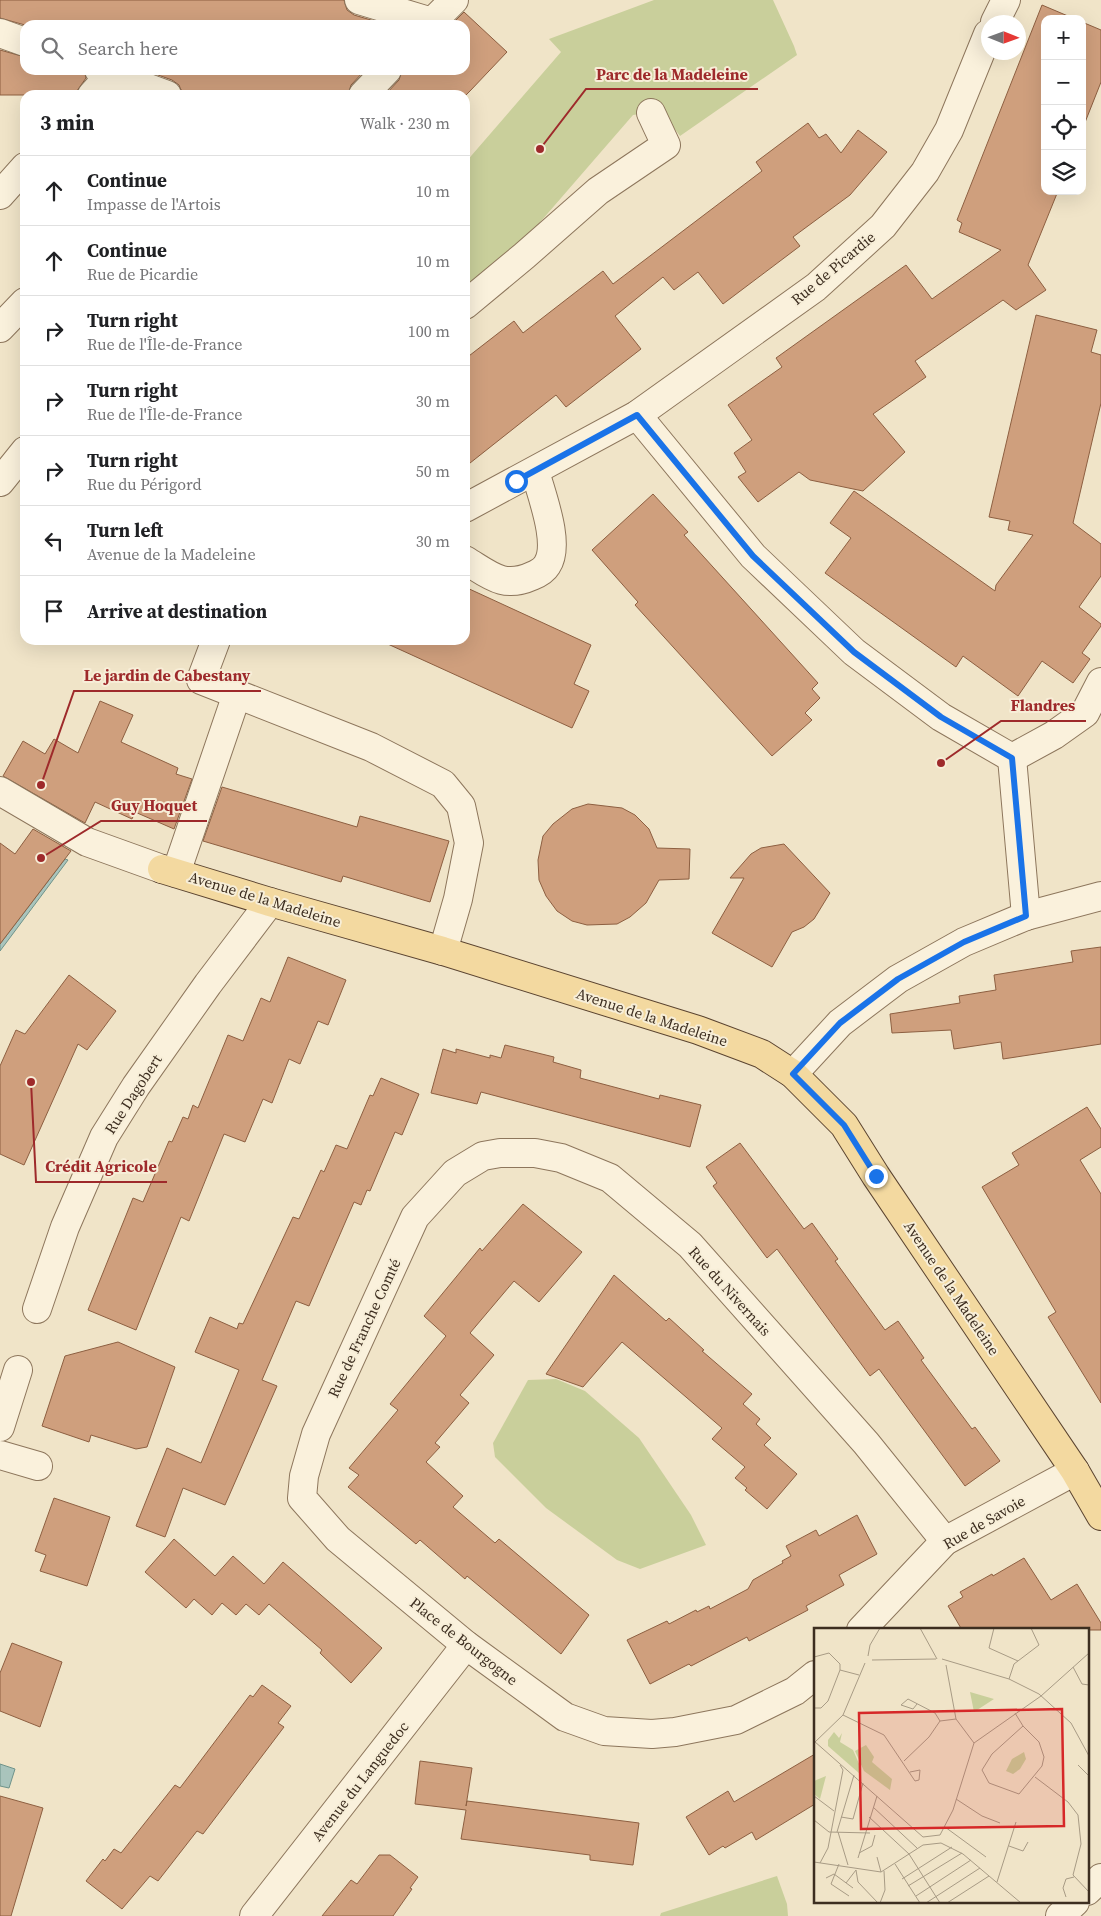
<!DOCTYPE html>
<html lang="en">
<head>
<meta charset="utf-8">
<style>
	body { margin:0; font-family:"Source Serif 4",serif; background:#f2f2f2; color:#202124 }
	.controls { position:absolute; right:15px; top:15px; display:grid; overflow:hidden; border-radius:10px; box-shadow:0 5px 20px #0002 }
	.controls button { width:45px; height:45px; display:grid; place-items:center; padding:0; border:0; border-bottom:1px solid #e0e0e0; background:#fff; color:#202124; font:25px sans-serif }
	.compass { position:absolute; left:981px; top:15px; width:45px; height:45px; border-radius:50%; background:#fff; box-shadow:0 5px 20px #0002; rotate:91deg }
	.stop { position:absolute; width:15px; height:15px; margin:-11px; border:4px solid #1a73e8; border-radius:50%; background:#fff }
	.stop.end { background:#1a73e8; border-color:#fff; box-shadow:0 1px 5px #0008 }
	.list { margin:0; padding:0; list-style:none }
	h2 { display:flex; justify-content:space-between; align-items:center; height:65px; margin:0; padding:0 20px; font-size:21px }
	h2 small { font-size:16px; font-weight:400; color:#757577 }
	.list li { display:grid; grid-template-columns:32px 1fr auto; gap:15px; align-items:center; box-sizing:border-box; height:70px; padding:0 20px; border-top:1px solid #e0e0e0 }
	.list b { display:block; font-size:19px; white-space:nowrap }
	.list p { margin:0; font-size:16px; white-space:nowrap; color:#757577 }
	.list em { font-size:16px; font-style:normal; color:#757577 }
	.icon { flex:none; width:28px; height:28px; fill:none; stroke:currentColor; stroke-width:2; stroke-linecap:round; stroke-linejoin:round }
	.map { position:relative; flex:none; width:1101px; height:1916px; overflow:hidden }
	.search { position:absolute; background:#fff; box-shadow:0 5px 20px #0002; left:20px; top:20px; width:450px; height:55px; display:flex; align-items:center; gap:12px; box-sizing:border-box; padding:0 18px; border-radius:15px; color:#757577; font-size:19px }
	.panel { position:absolute; background:#fff; box-shadow:0 5px 20px #0002; left:20px; top:90px; width:450px; height:555px; border-radius:15px }
	.map>svg:first-child { display:block }
	.green { fill:#c9cf9b }
	.water { fill:#a9c4bc; stroke:#6f938a }
	.building { fill:#cf9f7d; stroke:#8d5f41 }
	.lines { fill:none; stroke-linecap:round; stroke-linejoin:round }
	.minor-casing { stroke:#8d765c; stroke-width:30 }
	.major-casing { stroke:#5b4430; stroke-width:30 }
	.minor { stroke:#faf1dc; stroke-width:28 }
	.major { stroke:#f3d9a0; stroke-width:28 }
	.route { stroke:#1a73e8; stroke-width:6 }
	.labels { text-anchor:middle; dominant-baseline:central; stroke-width:4; stroke-linejoin:round; paint-order:stroke }
	.street-label { font-size:15px; fill:#3d2e20; stroke:#f7eed8 }
	.inset-road { fill:none; stroke:#a89b85; stroke-width:1 }
	.view { fill:#d62828; fill-opacity:0.15; stroke:#d62828; stroke-width:2.5 }
	.inset-edge { fill:none; stroke:#3d2e20; stroke-width:2.5 }
	.leader { fill:none; stroke:#9e2a2b; stroke-width:2 }
	.callout-dot { fill:#9e2a2b; stroke:#f7eed8; stroke-width:2 }
	.callout-label { font-size:16px; text-anchor:middle; font-weight:bold; fill:#9e2a2b; stroke:#f7eed8; stroke-width:4; stroke-linejoin:round; paint-order:stroke }
</style>
</head>
<body>
<div class="map">
<svg width="1101" height="1916" viewBox="0 0 1101 1916">
	<rect width="100%" height="100%" fill="#f0e4c8"/>
	<g class="green">
		<polygon points="654,0 773,0 794,46 797,55 680,136 661,111 633,115 535,228 465,301 465,163 561,52 549,39"/>
		<polygon points="556,1379 585,1391 639,1438 691,1515 706,1545 640,1569 617,1560 546,1508 495,1457 493,1443 528,1380"/>
		<polygon points="777,1876 787,1904 788,1916 660,1916 661,1913"/>
	</g>
	<g class="water">
		<polygon points="65,859 68,860 0,951 0,944"/>
		<polygon points="0,1764 15,1769 9,1788 0,1786"/>
	</g>
	<g class="building">
		<polygon points="0,0 344,0 347,10 354,15 388,25 25,25 0,18"/>
		<polygon points="1042,5 1075,19 1045,19 1045,191 1058,191 1028,265 1046,290 1016,310 1003,300 915,361 926,377 873,414 905,452 863,491 810,480 799,472 758,502 738,477 746,472 734,453 752,440 728,405 782,367 776,358 906,265 932,299 1001,250 959,232 962,223 957,220"/>
		<polygon points="464,12 507,52 470,91 466,95 385,95 399,80 402,70 465,70 465,25 451,25"/>
		<polygon points="1082,22 1101,30 1101,82 1082,130"/>
		<polygon points="0,50 25,57 25,70 84,70 86,78 74,95 0,95"/>
		<polygon points="144,70 365,70 351,85 348,95 196,95 181,90 179,85 172,80"/>
		<polygon points="808,123 819,138 826,134 841,153 858,130 887,152 850,195 793,237 800,246 723,304 698,272 674,290 663,277 615,316 641,349 566,407 556,395 465,467 465,359 514,321 523,333 603,271 613,284 762,171 756,162"/>
		<polygon points="1036,315 1097,330 1091,352 1101,355 1101,403 1073,523 1101,544 1101,576 1079,607 1101,624 1101,626 1082,653 1090,659 1073,683 1042,661 1018,696 963,656 956,667 825,573 851,538 830,523 854,491 995,591 996,585 1033,535 1008,530 1010,521 989,517"/>
		<polygon points="653,494 688,532 684,535 818,683 812,689 820,698 805,713 812,720 772,756 635,605 638,602 592,550"/>
		<polygon points="465,587 591,645 574,684 589,691 572,728 379,640 465,640"/>
		<polygon points="100,701 133,715 121,742 178,768 176,774 192,779 174,829 135,812 132,819 95,802 85,823 3,776 23,741 45,754 54,739 78,753"/>
		<polygon points="222,787 357,827 360,816 449,841 430,902 343,876 341,882 203,841"/>
		<polygon points="588,804 622,808 635,815 649,829 657,848 690,849 689,879 659,880 646,903 630,917 617,924 587,925 572,921 557,911 546,896 539,880 538,860 543,836 553,824 572,809"/>
		<polygon points="33,829 71,851 0,944 0,843 15,854"/>
		<polygon points="784,844 830,893 814,919 804,927 792,932 772,967 712,933 744,878 730,878 751,854 761,848"/>
		<polygon points="1101,947 1101,1044 1003,1059 1001,1042 954,1049 951,1030 892,1033 890,1014 960,1003 959,996 996,990 994,975 1073,962 1071,951"/>
		<polygon points="288,957 346,980 328,1025 318,1021 300,1064 289,1059 272,1103 263,1099 245,1142 224,1134 189,1221 181,1217 136,1330 88,1310 133,1198 143,1202 169,1141 172,1142 183,1117 188,1119 193,1105 198,1108 228,1035 243,1041 261,998 270,1002"/>
		<polygon points="69,975 116,1011 87,1050 78,1044 24,1165 0,1154 0,1066 16,1030 25,1034"/>
		<polygon points="505,1045 554,1057 553,1062 581,1070 580,1078 659,1099 660,1095 701,1105 690,1147 481,1092 477,1104 431,1093 443,1049 456,1053 456,1049 490,1058 490,1055 501,1058"/>
		<polygon points="381,1078 419,1094 402,1135 395,1132 370,1191 367,1190 361,1205 354,1202 309,1306 296,1301 262,1380 277,1386 225,1505 183,1488 165,1537 136,1526 167,1448 201,1463 239,1370 195,1352 210,1317 237,1329 239,1323 243,1324 293,1217 299,1219 321,1170 324,1172 336,1145 347,1149 370,1095 373,1096"/>
		<polygon points="1087,1107 1101,1129 1101,1147 1080,1160 1101,1194 1101,1403 1048,1317 1056,1312 982,1187 1019,1165 1012,1153"/>
		<polygon points="740,1143 804,1229 812,1223 838,1259 835,1261 885,1330 898,1321 924,1358 921,1360 946,1394 972,1429 975,1427 1000,1461 965,1486 879,1369 870,1376 777,1249 767,1258 713,1186 717,1183 706,1167"/>
		<polygon points="523,1204 582,1252 539,1302 514,1281 470,1333 494,1355 460,1395 469,1403 435,1443 440,1447 426,1462 463,1496 453,1507 495,1543 499,1539 589,1615 561,1654 467,1576 465,1579 420,1540 416,1544 348,1487 359,1475 349,1468 398,1410 390,1404 446,1336 424,1316 480,1248 482,1251"/>
		<polygon points="614,1275 666,1321 669,1318 704,1350 702,1351 752,1394 743,1404 760,1419 756,1424 771,1438 764,1445 797,1474 767,1509 745,1490 747,1488 735,1478 745,1467 712,1439 722,1428 622,1342 583,1387 546,1374"/>
		<polygon points="118,1342 175,1367 147,1447 136,1449 91,1435 89,1442 42,1426 65,1356"/>
		<polygon points="54,1498 110,1517 87,1586 40,1571 46,1555 35,1551"/>
		<polygon points="857,1515 877,1554 839,1575 844,1585 806,1606 808,1610 749,1641 747,1637 691,1666 689,1664 650,1684 627,1640 667,1621 669,1624 696,1610 697,1612 709,1606 710,1609 748,1589 753,1580 783,1563 782,1561 791,1556 786,1546 816,1530 819,1536"/>
		<polygon points="174,1539 215,1576 233,1556 264,1584 283,1562 382,1648 351,1683 320,1653 322,1650 269,1604 259,1615 246,1604 236,1615 222,1603 212,1615 194,1599 186,1608 145,1572"/>
		<polygon points="1024,1558 1051,1600 1077,1584 1101,1623 1101,1630 962,1630 948,1606 963,1597 960,1592 992,1574 993,1576"/>
		<polygon points="12,1643 62,1662 40,1727 0,1711 0,1673"/>
		<polygon points="262,1685 291,1706 278,1723 284,1727 203,1834 197,1831 158,1881 150,1876 122,1909 86,1881 103,1859 105,1861 114,1849 121,1853 175,1785 180,1788 250,1695 253,1697"/>
		<polygon points="815,1754 815,1804 756,1840 752,1832 725,1848 723,1846 709,1855 686,1817 728,1791 734,1802"/>
		<polygon points="420,1761 472,1768 466,1806 467,1801 639,1823 633,1865 590,1860 590,1855 461,1839 466,1810 415,1804"/>
		<polygon points="0,1796 43,1808 11,1916 0,1916"/>
		<polygon points="379,1855 390,1855 418,1877 410,1888 412,1889 393,1916 322,1916 351,1880 357,1884"/>
	</g>
	<g class="lines">
		<defs>
			<g id="minor">
				<polyline points="359,0 432,22"/>
				<polyline points="995,22 1006,0"/>
				<polyline points="429,25 454,0"/>
				<polyline points="0,33 25,42"/>
				<polyline points="99,70 167,95"/>
				<polyline points="92,95 111,74"/>
				<polyline points="363,95 387,70"/>
				<polyline points="0,195 25,167"/>
				<polyline points="465,305 524,256 598,191 666,145 651,113"/>
				<polyline points="0,328 25,302"/>
				<polyline points="637,415 753,556 854,652 941,717 1012,758"/>
				<polyline points="0,482 25,451"/>
				<polyline points="465,508 637,415 816,287 883,226 925,172 949,130 988,34"/>
				<path d="M465,560C490,575 503,589 532,576C537,574 544,570 547,565C561,544 541,494 535,471"/>
				<polyline points="216,640 201,680 371,747 443,784 461,806 469,843 458,899 443,951"/>
				<polyline points="1012,758 1026,916"/>
				<polyline points="1012,758 1054,735 1085,713 1101,682"/>
				<polyline points="0,791 87,842 162,869"/>
				<polyline points="176,873 237,694"/>
				<polyline points="793,1074 840,1023 898,979 964,942 1026,916 1101,896"/>
				<polyline points="37,1309 65,1227 104,1137 136,1086 208,984 270,902"/>
				<polyline points="0,1427 18,1370"/>
				<polyline points="0,1455 38,1466"/>
				<polyline points="861,1630 945,1541 1075,1471"/>
				<polyline points="815,1675 795,1691 736,1720 675,1732 652,1734 604,1731 565,1717 466,1645 338,1539 302,1498 304,1476 316,1434 415,1217 455,1173 483,1156 500,1153 535,1153 561,1158 610,1178 690,1245 866,1443 945,1541"/>
				<polyline points="1087,1891 1101,1878"/>
				<polyline points="254,1916 466,1645"/>
				<polyline points="1060,1916 1075,1902"/>
			</g>
			<polyline id="major" points="162,869 270,902 443,951 698,1030 762,1054 793,1074 844,1125 876,1176 1075,1471 1101,1516"/>
		</defs>
		<use href="#minor" class="minor-casing"/>
		<use href="#major" class="major-casing"/>
		<use href="#minor" class="minor"/>
		<use href="#major" class="major"/>
	</g>
	<g class="lines">
		<polyline class="route" points="516,481 637,415 753,556 854,652 941,717 1012,758 1026,916 964,942 898,979 840,1023 793,1074 844,1125 876,1176"/>
	</g>
	<g class="labels">
		<g class="street-label">
			<text transform="translate(833 268) rotate(-40)">Rue de Picardie</text>
			<text transform="translate(265 899) rotate(17)">Avenue de la Madeleine</text>
			<text transform="translate(652 1017) rotate(18)">Avenue de la Madeleine</text>
			<text transform="translate(133 1094) rotate(-57)">Rue Dagobert</text>
			<text transform="translate(952 1288) rotate(56)">Avenue de la Madeleine</text>
			<text transform="translate(730 1291) rotate(48)">Rue du Nivernais</text>
			<text transform="translate(364 1328) rotate(-65)">Rue de Franche Comté</text>
			<text transform="translate(984 1522) rotate(-30)">Rue de Savoie</text>
			<text transform="translate(464 1641) rotate(38)">Place de Bourgogne</text>
			<text transform="translate(360 1781) rotate(-52)">Avenue du Languedoc</text>
		</g>
	</g>
	<g transform="translate(814 1628)">
		<rect width="275" height="275" fill="#f0e4c8"/>
		<path d="M156,64L180,71L160,84ZM20,104L25,110L28,105L26,114L39,122L46,138V146L14,118V112ZM52,117L60,129L58,134L78,151L76,162L50,143L41,123ZM210,124L212,131L206,141L199,146L192,143L198,131ZM12,148L6,171L0,166V153Z" fill="#c9cf9b"/>
		<path class="inset-road" d="M106,0L123,31M180,0L175,20L204,33M54,28L56,17L66,0M0,29L15,25L26,36V42L14,73L7,80H0M128,31L195,51L225,66L257,95L275,128M58,32L122,31M132,37L142,91L160,115M259,39L268,56L275,57M26,42L45,47M195,51L200,36L225,17L217,0M103,76L99,81L87,77L94,71L121,85L126,93M201,85L209,98L225,114L230,129L228,138L205,166L175,155L168,142L178,126L209,98M29,87L70,107L101,153L105,152L106,142L96,144M126,93L142,91M0,113L109,209L126,207L139,182M0,115L29,87L51,35M90,133L115,109L126,93M264,137L275,148M221,149L254,174L264,187L267,216L259,247L275,264M0,168L20,183M142,171L168,188L186,195M59,179L103,220M139,182L160,115L227,68L275,25M27,189L39,191L49,155M55,189L95,226L126,275M0,192L15,204M131,199L172,229M15,204L56,205M23,204L40,147M24,204L34,237M195,218L209,223L214,214M45,225L58,218L61,207M63,229L67,244M44,230L63,168M0,234L67,244L109,217L127,215L149,226L207,275M6,235L14,220L29,142L26,137M25,236L17,256L35,268M81,236L106,275M42,242L44,254L64,275M12,250L20,246L39,260M88,251L138,219M183,254L202,194M32,255L42,242M94,258L148,225M102,268L157,232M252,269L249,260L252,251L260,249M66,275L71,262L70,243M112,275L166,240M133,275L175,248"/>
		<path class="view" d="M248,81L250,198L47,201L45,85Z"/>
		<rect width="275" height="275" class="inset-edge"/>
	</g>
	<path class="leader" d="M540 149L586 89H758M41 785L74 691H261M941 763L1001 721H1086M41 858L101 821H207M31 1082L36 1182H167"/>
	<g class="callout-dot">
		<circle cx="540" cy="149" r="5"/>
		<circle cx="41" cy="785" r="5"/>
		<circle cx="941" cy="763" r="5"/>
		<circle cx="41" cy="858" r="5"/>
		<circle cx="31" cy="1082" r="5"/>
	</g>
	<g class="callout-label">
		<text x="672" y="80">Parc de la Madeleine</text>
		<text x="167" y="681">Le jardin de Cabestany</text>
		<text x="1043" y="711">Flandres</text>
		<text x="154" y="811">Guy Hoquet</text>
		<text x="101" y="1172">Crédit Agricole</text>
	</g>
</svg>
<div class="controls">
<button>+</button>
<button>−</button>
<button><svg class="icon" aria-label="locate" viewBox="0 0 24 24"><circle cx="12" cy="12" r="6"/><path d="M12 2v4M12 18v4M2 12h4M18 12h4"/></svg></button>
<button><svg class="icon" aria-label="layers" viewBox="0 0 24 24"><path d="M12 4l9 5-9 5-9-5zM3 14l9 5 9-5"/></svg></button>
</div>
<svg class="compass" viewBox="-18 -18 36 36"><path d="M0-13l5 13h-10z" fill="#e53935"/><path d="M0 13l5-13h-10z" fill="#757577"/></svg>
<div class="stop" style="left:516px;top:481px"></div>
<div class="stop end" style="left:876px;top:1176px"></div>
<div class="search"><svg class="icon" aria-label="search" viewBox="0 0 24 24"><circle cx="10" cy="10" r="6"/><path d="M15 15l6 6"/></svg>Search here</div>
<section class="panel">
<h2>3 min<small>Walk · 230 m</small></h2>
<ul class="list">
<li><svg class="icon" aria-label="ahead" viewBox="0 0 24 24"><path d="M12 20V5M6 11l6-6 6 6"/></svg><div><b>Continue</b><p>Impasse de l'Artois</p></div><em>10 m</em></li>
<li><svg class="icon" aria-label="ahead" viewBox="0 0 24 24"><path d="M12 20V5M6 11l6-6 6 6"/></svg><div><b>Continue</b><p>Rue de Picardie</p></div><em>10 m</em></li>
<li><svg class="icon" aria-label="right" viewBox="0 0 24 24"><path d="M7 20v-9h11M14 6l5 5-5 5"/></svg><div><b>Turn right</b><p>Rue de l'Île-de-France</p></div><em>100 m</em></li>
<li><svg class="icon" aria-label="right" viewBox="0 0 24 24"><path d="M7 20v-9h11M14 6l5 5-5 5"/></svg><div><b>Turn right</b><p>Rue de l'Île-de-France</p></div><em>30 m</em></li>
<li><svg class="icon" aria-label="right" viewBox="0 0 24 24"><path d="M7 20v-9h11M14 6l5 5-5 5"/></svg><div><b>Turn right</b><p>Rue du Périgord</p></div><em>50 m</em></li>
<li><svg class="icon" aria-label="left" viewBox="0 0 24 24"><path d="M17 20v-9H6M10 6l-5 5 5 5"/></svg><div><b>Turn left</b><p>Avenue de la Madeleine</p></div><em>30 m</em></li>
<li><svg class="icon" aria-label="arrive" viewBox="0 0 24 24"><path d="M6 21V4h12l-3 4 3 4H6"/></svg><div><b>Arrive at destination</b></div></li>
</ul>
</section>
</div>
</body>
</html>
